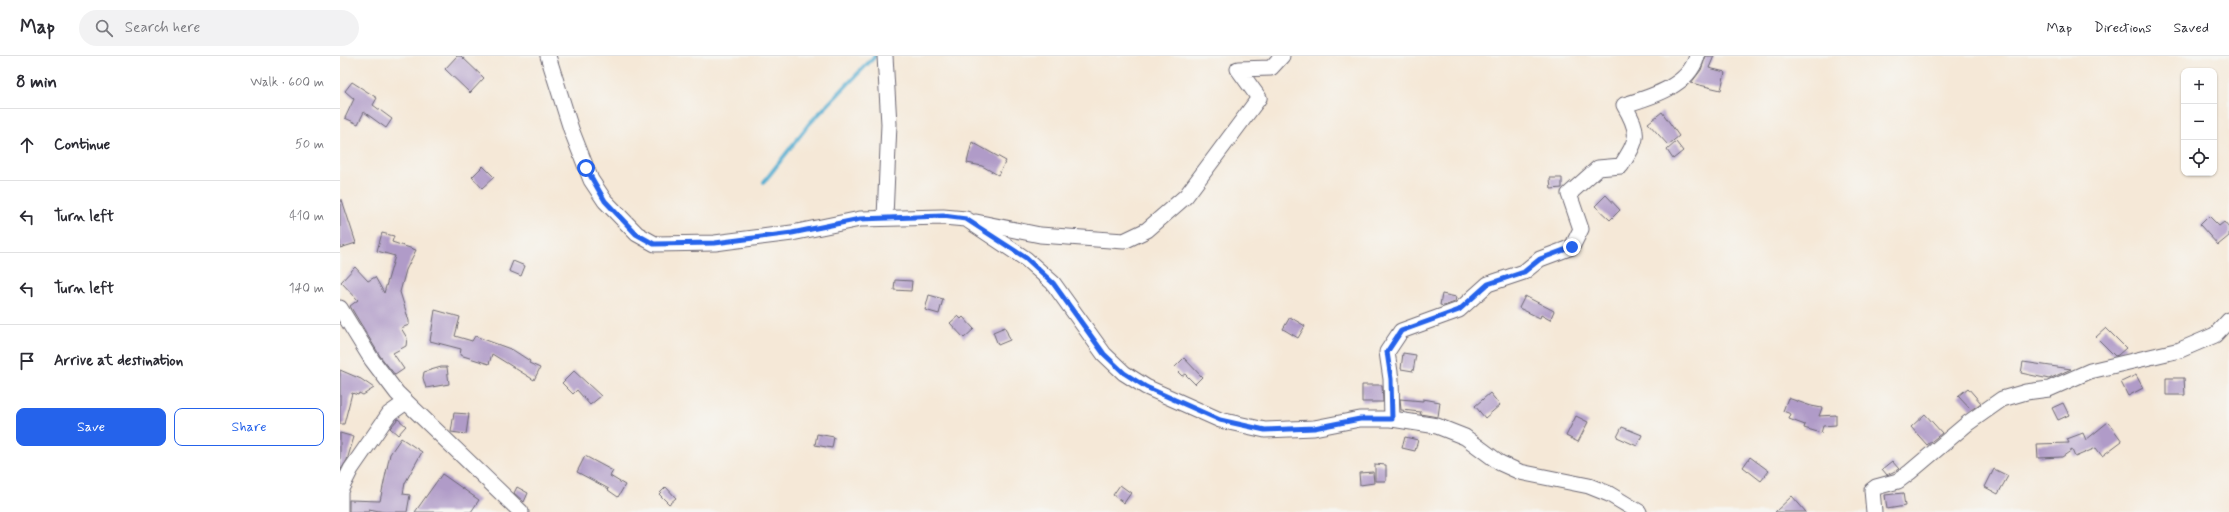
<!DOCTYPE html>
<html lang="en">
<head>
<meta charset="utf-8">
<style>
	body { margin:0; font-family:Mynerve,sans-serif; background:#f2f2f3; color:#2b2b33 }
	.controls { position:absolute; right:12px; top:12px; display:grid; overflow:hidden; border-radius:8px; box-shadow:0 1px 3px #0004 }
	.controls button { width:36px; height:36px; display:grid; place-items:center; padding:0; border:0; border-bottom:1px solid #e1e1e2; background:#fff; color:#2b2b33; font:20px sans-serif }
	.stop { position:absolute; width:12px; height:12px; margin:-9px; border:3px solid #2563eb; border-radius:50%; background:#fff }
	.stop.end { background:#2563eb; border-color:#fff; box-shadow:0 1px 4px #0008 }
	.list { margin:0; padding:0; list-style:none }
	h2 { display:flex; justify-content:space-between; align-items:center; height:52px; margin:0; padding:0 16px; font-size:17px }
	h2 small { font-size:13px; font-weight:400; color:#7c7c81 }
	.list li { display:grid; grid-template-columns:26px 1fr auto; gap:12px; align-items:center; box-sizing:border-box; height:72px; padding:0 16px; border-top:1px solid #e1e1e2 }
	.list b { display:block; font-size:15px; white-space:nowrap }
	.list em { font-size:13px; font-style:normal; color:#7c7c81 }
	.actions { display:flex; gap:8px; padding:12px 16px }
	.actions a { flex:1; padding:9px 0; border:1px solid #2563eb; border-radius:8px; text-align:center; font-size:14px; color:#2563eb }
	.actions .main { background:#2563eb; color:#fff }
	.icon { flex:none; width:22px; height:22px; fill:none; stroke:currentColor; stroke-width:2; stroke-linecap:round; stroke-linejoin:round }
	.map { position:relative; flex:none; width:1889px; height:456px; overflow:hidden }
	header { display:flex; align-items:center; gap:24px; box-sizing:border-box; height:56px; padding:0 20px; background:#fff; border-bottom:1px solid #e1e1e2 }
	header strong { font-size:19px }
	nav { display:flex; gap:22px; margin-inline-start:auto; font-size:14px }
	.search { width:280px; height:36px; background:#f2f2f3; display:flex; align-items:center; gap:10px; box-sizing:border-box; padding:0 14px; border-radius:22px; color:#7c7c81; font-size:15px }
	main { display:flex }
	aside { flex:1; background:#fff }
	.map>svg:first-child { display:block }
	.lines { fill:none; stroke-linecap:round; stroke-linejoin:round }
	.stream { stroke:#52accf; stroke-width:4 }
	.building { fill:#b09bc8 }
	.street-casing { stroke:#6c6772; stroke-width:17 }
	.street { stroke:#fff; stroke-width:15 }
	.route { stroke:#2563eb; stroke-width:5 }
</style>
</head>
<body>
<header>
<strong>Map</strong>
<div class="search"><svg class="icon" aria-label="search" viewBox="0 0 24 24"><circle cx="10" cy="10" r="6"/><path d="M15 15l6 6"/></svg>Search here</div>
<nav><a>Map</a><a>Directions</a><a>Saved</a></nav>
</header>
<main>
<aside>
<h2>8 min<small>Walk · 600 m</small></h2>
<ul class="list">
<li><svg class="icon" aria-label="ahead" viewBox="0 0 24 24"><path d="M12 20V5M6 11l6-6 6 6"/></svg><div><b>Continue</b></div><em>50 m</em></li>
<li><svg class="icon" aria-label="left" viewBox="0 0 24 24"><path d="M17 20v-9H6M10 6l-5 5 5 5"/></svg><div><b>Turn left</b></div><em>410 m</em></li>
<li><svg class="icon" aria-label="left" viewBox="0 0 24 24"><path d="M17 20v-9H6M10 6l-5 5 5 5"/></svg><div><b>Turn left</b></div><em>140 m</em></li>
<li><svg class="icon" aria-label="arrive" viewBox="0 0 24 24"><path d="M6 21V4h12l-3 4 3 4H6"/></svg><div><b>Arrive at destination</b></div></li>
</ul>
<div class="actions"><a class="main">Save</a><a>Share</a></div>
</aside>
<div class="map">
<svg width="1889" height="456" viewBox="0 0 1889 456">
	<rect width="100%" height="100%" fill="#f6f6f2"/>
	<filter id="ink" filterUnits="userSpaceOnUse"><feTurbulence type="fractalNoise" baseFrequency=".025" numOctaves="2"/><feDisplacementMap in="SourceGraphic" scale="8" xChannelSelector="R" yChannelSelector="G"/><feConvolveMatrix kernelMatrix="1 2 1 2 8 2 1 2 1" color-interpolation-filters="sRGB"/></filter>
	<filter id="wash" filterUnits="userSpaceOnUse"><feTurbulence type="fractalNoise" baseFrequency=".012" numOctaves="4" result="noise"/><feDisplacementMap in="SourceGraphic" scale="16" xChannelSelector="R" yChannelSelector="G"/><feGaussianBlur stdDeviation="0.9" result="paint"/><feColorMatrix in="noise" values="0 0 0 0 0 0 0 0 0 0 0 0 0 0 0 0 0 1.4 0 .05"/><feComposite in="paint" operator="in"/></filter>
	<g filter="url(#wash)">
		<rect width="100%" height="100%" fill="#f5e8d7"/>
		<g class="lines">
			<polyline class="stream" points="424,126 469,68 535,0"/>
		</g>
		<g id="blocks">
			<g class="building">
				<polygon points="117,0 121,0 144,22 130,37 105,13"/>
				<polygon points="1366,0 1374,0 1369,12 1385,16 1381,34 1351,27 1361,14"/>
				<polygon points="12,26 37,42 33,49 52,63 46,72 24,56 18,68 5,62 14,43 5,35"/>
				<polygon points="1322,56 1339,80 1328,89 1308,67"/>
				<polygon points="632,86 666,105 658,119 642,110 627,107"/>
				<polygon points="1336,86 1343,95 1333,103 1327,94"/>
				<polygon points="143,110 154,121 142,132 132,121"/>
				<polygon points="1210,122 1222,122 1222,132 1211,133"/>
				<polygon points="1266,139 1280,154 1270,164 1255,150"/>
				<polygon points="0,144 2,144 16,187 0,192"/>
				<polygon points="1869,160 1879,170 1884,166 1889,172 1889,180 1878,189 1860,169"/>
				<polygon points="42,177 54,180 52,186 76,194 66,214 60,236 69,265 69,269 61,272 67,282 66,290 53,297 64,313 55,319 40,300 10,250 18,244 1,226 15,211 28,225 35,221 44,237 55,200 37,195"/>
				<polygon points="173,205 185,210 181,220 169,215"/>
				<polygon points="555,224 572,225 571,235 554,234"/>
				<polygon points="1102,238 1116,241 1115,246 1104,250 1100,249"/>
				<polygon points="589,239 603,243 599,258 585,254"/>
				<polygon points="1185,240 1214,255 1210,264 1201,259 1200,262 1179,252"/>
				<polygon points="95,254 120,261 115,280 132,285 135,280 173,294 190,305 189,307 200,312 194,324 152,298 149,308 120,299 121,293 90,285"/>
				<polygon points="618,260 621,263 623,261 634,273 624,282 610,267"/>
				<polygon points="950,261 965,270 958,282 943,273"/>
				<polygon points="665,271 670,284 658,289 653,276"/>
				<polygon points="1766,272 1786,292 1778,299 1775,300 1756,281"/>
				<polygon points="1063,297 1076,299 1073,315 1061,313"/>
				<polygon points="844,302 862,321 855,328 845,318 842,320 834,312"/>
				<polygon points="1683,306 1731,313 1709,323 1681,317"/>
				<polygon points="101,311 107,311 109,328 86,332 83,322 84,316"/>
				<polygon points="0,314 21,323 34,332 23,339 19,337 18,339 12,337 4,368 0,368"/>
				<polygon points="234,315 261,340 250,349 237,334 233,338 222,327"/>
				<polygon points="1796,319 1803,332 1788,340 1781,326"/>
				<polygon points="1826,322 1844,322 1845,339 1826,339"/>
				<polygon points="1022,329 1042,329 1043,346 1022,346"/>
				<polygon points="1628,332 1641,347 1631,354 1618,340"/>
				<polygon points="1150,337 1160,349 1145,362 1135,350"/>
				<polygon points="1448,342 1471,350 1482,352 1479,360 1496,359 1496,369 1483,370 1481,377 1464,372 1465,369 1449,363 1451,358 1443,355"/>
				<polygon points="1060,343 1083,345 1083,343 1100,346 1098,361 1080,358 1081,356 1061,354"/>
				<polygon points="1723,347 1729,359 1718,364 1712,352"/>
				<polygon points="114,357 129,358 126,378 111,376"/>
				<polygon points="1585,358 1602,377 1587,389 1571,371"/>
				<polygon points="1236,360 1248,366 1238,386 1226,380"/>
				<polygon points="58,363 66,370 58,379 50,372"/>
				<polygon points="1768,366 1782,385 1762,400 1756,392 1735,401 1732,394 1722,401 1698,402 1697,388 1729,387 1727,383 1743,377 1746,384"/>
				<polygon points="1282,371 1302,379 1297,390 1277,381"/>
				<polygon points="0,377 14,381 7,404 0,415"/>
				<polygon points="477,378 494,381 492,392 475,389"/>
				<polygon points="1065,381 1078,384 1075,395 1062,392"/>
				<polygon points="61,382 82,396 65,427 63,438 70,439 67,456 44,456 29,453 29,456 9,456 9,444 40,445 50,398"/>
				<polygon points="245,400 273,415 270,420 285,429 278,441 268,434 269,433 237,416"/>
				<polygon points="1410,401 1429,415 1421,425 1403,411"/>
				<polygon points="1552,405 1559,413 1547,419 1542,413"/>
				<polygon points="1035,408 1046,409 1046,425 1035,425"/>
				<polygon points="1654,413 1668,420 1658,438 1645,431"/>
				<polygon points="1033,416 1034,427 1020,429 1019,417"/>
				<polygon points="102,418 139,444 131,456 75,456"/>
				<polygon points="780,429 791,437 784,447 773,439"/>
				<polygon points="177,431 188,437 184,446 174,437"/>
				<polygon points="326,431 336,442 329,448 319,438"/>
				<polygon points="1563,437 1565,450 1547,453 1545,439"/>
				<polygon points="1452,440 1466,456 1435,456"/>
			</g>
		</g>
	</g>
	<g filter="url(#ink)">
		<use href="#blocks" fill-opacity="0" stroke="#6c6772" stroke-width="1"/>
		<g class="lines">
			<defs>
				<g id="street">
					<polyline points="208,0 231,73 251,124 265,145 297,178 315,188 375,187 452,177 520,163 603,161 626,163 686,203 713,227 764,298 784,317 806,331 880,364 925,374 974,372 1020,363 1052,363 1097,370 1125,381 1160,407 1180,416 1249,430 1269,438 1299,456"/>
					<polyline points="545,0 549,68 545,161"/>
					<polyline points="636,166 700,179 784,185 807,174 846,140 919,42 898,13 931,12 942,0"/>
					<polyline points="0,252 32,304 57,337 181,456"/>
					<path d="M1052,363L1051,323L1047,296L1061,275L1119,254L1148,228L1184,216L1200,203L1232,191L1241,173L1229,138L1258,112L1281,110C1298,83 1301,78 1284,49C1311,41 1349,30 1357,0"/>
					<polyline points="0,456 0,435 11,413 49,358 66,346"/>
					<polyline points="1534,456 1532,434 1536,431 1558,425 1570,416 1628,367 1662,343 1686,336 1709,333 1750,315 1840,294 1875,279 1889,264"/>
				</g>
			</defs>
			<use href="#street" class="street-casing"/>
			<use href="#street" class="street"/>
		</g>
	</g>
	<g class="lines" filter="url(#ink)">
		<polyline class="route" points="246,112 265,145 296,178 314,188 375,187 452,177 520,163 603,160 626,163 686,202 713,227 764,298 784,317 806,331 880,364 925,374 974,372 1020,363 1052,363 1051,323 1047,296 1061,275 1119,254 1148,228 1184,216 1200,203 1232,191"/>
	</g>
</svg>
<div class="controls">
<button>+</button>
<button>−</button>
<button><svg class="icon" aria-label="locate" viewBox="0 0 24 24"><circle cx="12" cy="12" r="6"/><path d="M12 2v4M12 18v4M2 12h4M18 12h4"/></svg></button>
</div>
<div class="stop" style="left:246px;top:112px"></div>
<div class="stop end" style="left:1232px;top:191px"></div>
</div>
</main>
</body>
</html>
